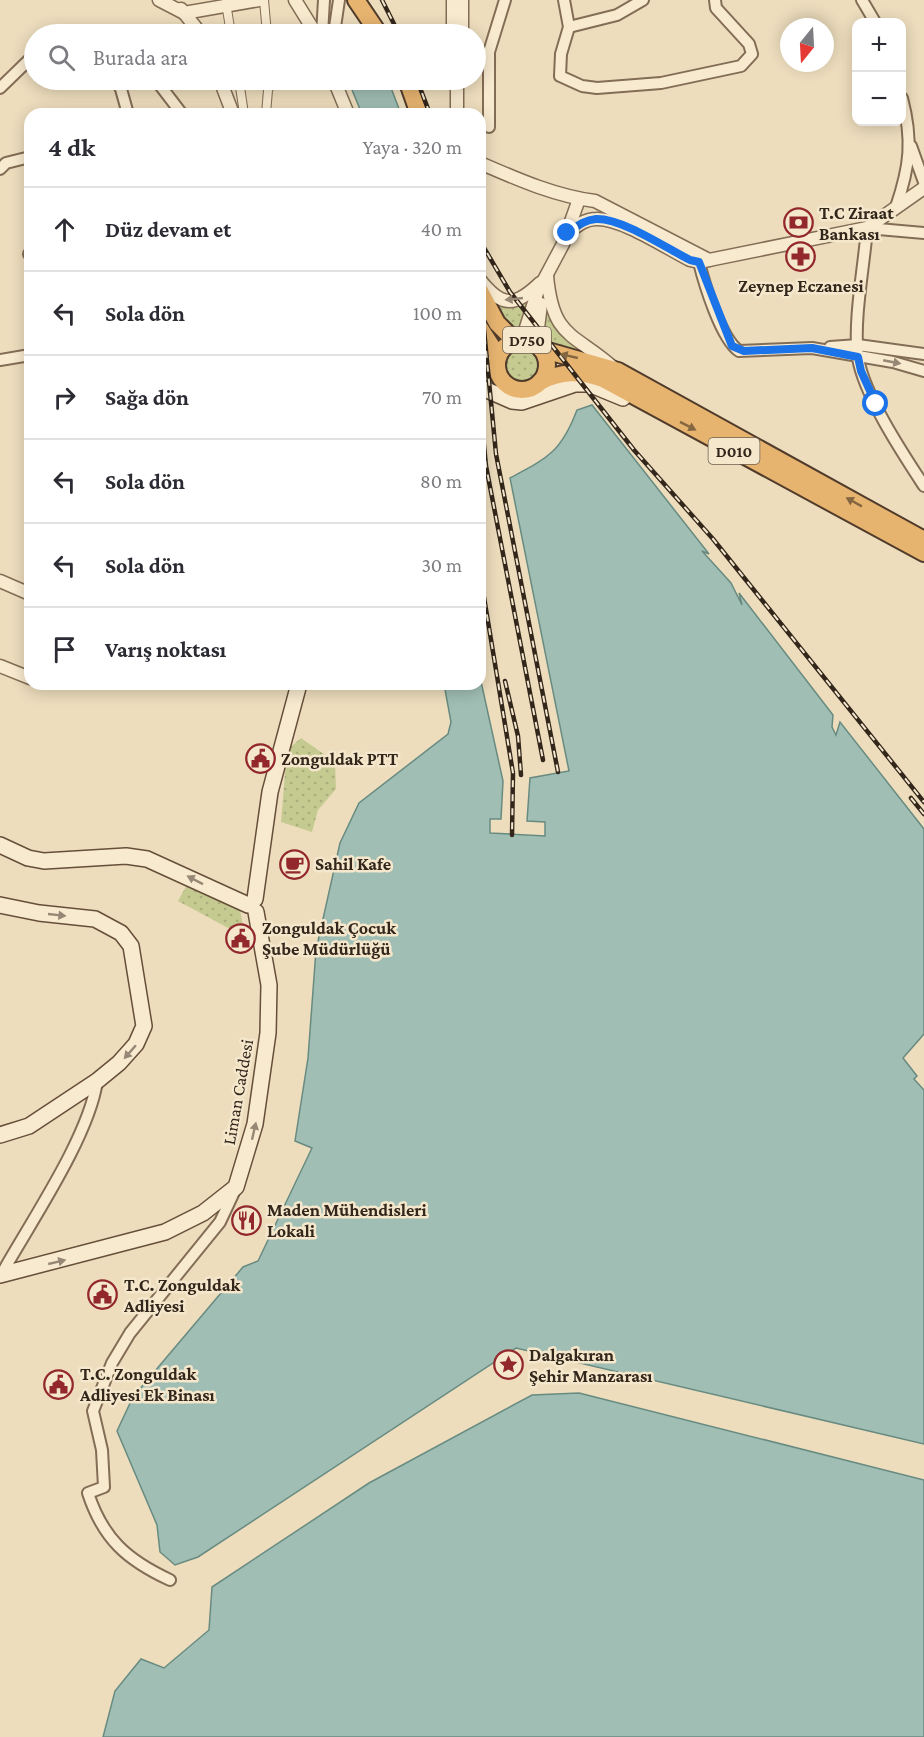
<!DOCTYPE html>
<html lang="tr">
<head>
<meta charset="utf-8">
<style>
	body { margin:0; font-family:"Crimson Pro",serif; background:#f2f2f3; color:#2b2b33 }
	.controls { position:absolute; right:18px; top:18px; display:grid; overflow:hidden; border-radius:12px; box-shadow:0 3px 15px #0003 }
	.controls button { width:54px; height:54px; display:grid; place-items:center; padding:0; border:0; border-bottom:2px solid #e1e1e2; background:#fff; color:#2b2b33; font:30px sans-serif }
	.compass { position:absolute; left:780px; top:18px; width:54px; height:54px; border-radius:50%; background:#fff; box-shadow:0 3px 15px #0003; rotate:198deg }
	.stop { position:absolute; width:18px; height:18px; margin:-14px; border:4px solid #1a73e8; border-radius:50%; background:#fff }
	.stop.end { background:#1a73e8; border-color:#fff; box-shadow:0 2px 6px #0008 }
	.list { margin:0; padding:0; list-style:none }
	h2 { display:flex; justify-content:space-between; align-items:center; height:78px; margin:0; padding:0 24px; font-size:26px }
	h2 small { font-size:20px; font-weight:400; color:#7c7c81 }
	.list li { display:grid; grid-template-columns:39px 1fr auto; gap:18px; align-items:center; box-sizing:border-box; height:84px; padding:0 24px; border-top:2px solid #e1e1e2 }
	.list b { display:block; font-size:22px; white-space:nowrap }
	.list em { font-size:20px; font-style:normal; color:#7c7c81 }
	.icon { flex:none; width:33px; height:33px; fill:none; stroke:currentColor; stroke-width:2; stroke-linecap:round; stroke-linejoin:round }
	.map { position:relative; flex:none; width:924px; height:1737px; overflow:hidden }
	.search { position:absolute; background:#fff; box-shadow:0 3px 15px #0003; left:24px; top:24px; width:462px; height:66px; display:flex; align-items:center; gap:15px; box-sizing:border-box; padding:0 21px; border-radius:33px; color:#7c7c81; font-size:22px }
	.panel { position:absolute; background:#fff; box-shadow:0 3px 15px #0003; left:24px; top:108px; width:462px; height:582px; border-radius:18px }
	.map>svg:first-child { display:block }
	.grass { fill:url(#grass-dots) }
	.water { fill:#a0beb4; stroke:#688b81; stroke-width:1.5 }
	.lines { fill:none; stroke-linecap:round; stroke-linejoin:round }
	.pedestrian-casing { stroke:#846d56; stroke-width:10 }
	.minor-casing { stroke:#846d56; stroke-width:14 }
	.tertiary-casing { stroke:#846d56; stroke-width:15 }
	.secondary-casing { stroke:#664e3a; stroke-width:18 }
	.trunk-casing { stroke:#513c2b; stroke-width:20 }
	.pedestrian { stroke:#f8eacf; stroke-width:8 }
	.minor { stroke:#f8eacf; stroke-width:10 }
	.tertiary { stroke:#f8eacf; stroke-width:12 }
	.secondary { stroke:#f8eacf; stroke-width:15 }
	.trunk { stroke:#e7b470; stroke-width:16 }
	.rail-casing { stroke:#33261b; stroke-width:4.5 }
	.rail { stroke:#f4e7cc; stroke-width:2; stroke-dasharray:7; stroke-linecap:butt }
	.oneway { fill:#968875 }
	.oneway2 { fill:#846641 }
	.route { stroke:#1a73e8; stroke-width:8 }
	.labels { text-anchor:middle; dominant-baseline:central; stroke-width:5; stroke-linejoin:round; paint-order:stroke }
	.shield { fill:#f4e7cc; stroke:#6d6050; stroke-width:1.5 }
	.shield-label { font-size:16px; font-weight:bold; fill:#33261b }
	.poi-label { font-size:18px; font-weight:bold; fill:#33261b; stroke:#f4e7cc; text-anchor:start }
	.street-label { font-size:18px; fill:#33261b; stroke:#f4e7cc }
</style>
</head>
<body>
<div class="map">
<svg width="924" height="1737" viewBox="0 0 924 1737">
	<defs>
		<pattern id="grass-dots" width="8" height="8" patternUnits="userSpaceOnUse" patternTransform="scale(1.5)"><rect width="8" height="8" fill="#c5ca91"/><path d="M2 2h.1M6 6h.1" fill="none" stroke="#aaad7c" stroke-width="1.8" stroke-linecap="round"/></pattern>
	</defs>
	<rect width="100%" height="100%" fill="#edddbd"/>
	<g class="grass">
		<polygon points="492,302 508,307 530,302 523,323 513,329 508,327"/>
		<polygon points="545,304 553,320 591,355 555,346 540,325"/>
		<circle cx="522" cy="365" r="21"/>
		<polygon points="301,738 335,762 336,789 318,810 312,832 281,822 287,750"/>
		<polygon points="188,883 240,910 243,926 230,929 178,901"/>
	</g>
	<g class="water">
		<polygon points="366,80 388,80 401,114 362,114 350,85"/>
		<path d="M592,405L709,554L702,551L731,583L742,605L739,593L833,715L832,727L836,735L840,722L924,829V1034L903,1058L917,1076L914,1079L924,1090V1444L516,1348L198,1557L175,1565L160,1552L157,1525L117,1431L133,1397L243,1267L258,1261L312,1148L295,1141L308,1058L316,950L340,843L359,803L448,734L451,722L444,684H480V677L503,781L501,819H490V833L545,836V822L527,821L530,778L569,771L510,478C548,458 561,452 577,410Z"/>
		<polygon points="579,1393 924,1480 924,1737 103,1737 115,1691 141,1659 164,1668 209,1630 212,1587 369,1483 532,1395"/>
	</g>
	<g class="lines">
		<defs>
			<g id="pedestrian">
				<polyline points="264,0 267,34"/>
				<polyline points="226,3 231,34"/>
				<polyline points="239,80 244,114"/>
				<polyline points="266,114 268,90 274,80"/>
			</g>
			<g id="minor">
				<polyline points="564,0 569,27 561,54 560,76 582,86 597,88 661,83 741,66 752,54 749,44 716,8 715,0"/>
				<polyline points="862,0 875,22"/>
				<polyline points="569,27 617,15 643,0"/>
				<polyline points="72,34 81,34"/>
				<polyline points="322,34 324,0"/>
				<polyline points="334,34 339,0"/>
				<polyline points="116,80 121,89 128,114"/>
				<polyline points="156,80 182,114"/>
				<polyline points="0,88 34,55"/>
				<polyline points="489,127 489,52 505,0"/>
				<polyline points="911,146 924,182"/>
				<polyline points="0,169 6,163 30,157"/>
				<path d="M896,207C910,166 913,140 902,98"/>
				<path d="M924,233L867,228C864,267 853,321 858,358C864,395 903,454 924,486"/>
				<polyline points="29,254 30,254"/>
				<path d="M699,262C704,283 721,339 739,351L812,348L893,362L924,371"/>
				<polyline points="830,347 858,345 924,354"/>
				<polyline points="0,360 30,355"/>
				<path d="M1,1275C30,1223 89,1137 97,1081"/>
				<path d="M170,1580C127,1560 103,1539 88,1493L104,1487L102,1450L93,1411L112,1363L130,1333L220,1222L235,1190"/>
			</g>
			<g id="tertiary">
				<polyline points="159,0 184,13 259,0"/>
				<polyline points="295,0 316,34"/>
				<polyline points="181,9 201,34"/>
				<polyline points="453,34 453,0"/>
				<polyline points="462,34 462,0"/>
				<polyline points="220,80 233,114"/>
				<polyline points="334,80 348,114"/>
				<polyline points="457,114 457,80"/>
				<path d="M480,163C517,179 555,196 595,201L709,260"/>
				<path d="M567,233C576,227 584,219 596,219C622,218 666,248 690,260L699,262L867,228L924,188"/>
				<path d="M547,276C553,340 574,332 615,369"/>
				<path d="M480,280C502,308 515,307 540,283"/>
				<polyline points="522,340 537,293 563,244 579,199"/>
				<polyline points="536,344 541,304"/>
				<polyline points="0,581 30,594"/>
				<polyline points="0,666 30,678"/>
			</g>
			<g id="secondary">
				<polyline points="480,365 497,363"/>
				<polyline points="480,387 512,401 522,402 575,384 589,384 623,398"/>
				<polyline points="0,845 28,858 44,861 126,856 147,859 248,905"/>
				<polyline points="255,899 270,792 299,684"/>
				<polyline points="0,905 39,913 95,919 121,933 131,946 144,1026 136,1044 119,1063 97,1081 29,1126 0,1135"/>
				<polyline points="0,1275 165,1232 203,1213 236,1187 255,1124 268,1033 269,985 256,912"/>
			</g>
			<g id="trunk">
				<polyline points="356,0 379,34"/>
				<polyline points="407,80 419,114"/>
				<polyline points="480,291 497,323 515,341"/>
				<polyline points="480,328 498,356"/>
				<circle cx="522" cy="365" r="25"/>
				<polyline points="541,349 618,371 924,540"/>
				<path d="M540,382C561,371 580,371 603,379L924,553"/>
			</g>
		</defs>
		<use href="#pedestrian" class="pedestrian-casing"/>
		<use href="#minor" class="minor-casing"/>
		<use href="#tertiary" class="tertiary-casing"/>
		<use href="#secondary" class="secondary-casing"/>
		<use href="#trunk" class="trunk-casing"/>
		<use href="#pedestrian" class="pedestrian"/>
		<use href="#minor" class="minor"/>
		<use href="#tertiary" class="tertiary"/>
		<use href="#secondary" class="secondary"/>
		<use href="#trunk" class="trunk"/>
		<defs>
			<g id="rail">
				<polyline points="382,0 399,34"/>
				<polyline points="417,80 430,114"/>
				<polyline points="480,241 510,292 590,394 634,450 713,539 924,802"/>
				<polyline points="480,273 481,315"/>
				<polyline points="482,309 496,454 558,772"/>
				<polyline points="480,405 486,466 543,760"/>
				<polyline points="480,573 513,773 512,835"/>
				<polyline points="505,681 518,736 521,775"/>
				<polyline points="911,798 924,814"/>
			</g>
		</defs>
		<use href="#rail" class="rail-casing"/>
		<use href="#rail" class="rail"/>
	</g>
	<defs><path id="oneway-solid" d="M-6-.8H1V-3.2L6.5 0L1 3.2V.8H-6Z" transform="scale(1.5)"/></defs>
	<g class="oneway">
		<use href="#oneway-solid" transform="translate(514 299) rotate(174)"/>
		<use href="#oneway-solid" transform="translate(892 362) rotate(11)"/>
		<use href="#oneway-solid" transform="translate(195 880) rotate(-153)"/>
		<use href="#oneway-solid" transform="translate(57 915) rotate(6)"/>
		<use href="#oneway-solid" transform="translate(130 1052) rotate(131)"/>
		<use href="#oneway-solid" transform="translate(254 1131) rotate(-77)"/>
		<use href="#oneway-solid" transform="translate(57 1262) rotate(-13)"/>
	</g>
	<g class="oneway2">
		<use href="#oneway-solid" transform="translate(569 356) rotate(-167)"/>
		<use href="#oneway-solid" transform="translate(688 426) rotate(27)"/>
		<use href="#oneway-solid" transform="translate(854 502) rotate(-151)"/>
	</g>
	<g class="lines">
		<path class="route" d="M567,233C576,227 584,220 596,219C622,218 666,248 690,260L699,262L732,346L744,351L812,348L858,357L861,371L876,404"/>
	</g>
	<defs>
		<symbol id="bank-ring" viewBox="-11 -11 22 22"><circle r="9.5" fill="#f4e7cc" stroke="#92272c" stroke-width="1.5"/><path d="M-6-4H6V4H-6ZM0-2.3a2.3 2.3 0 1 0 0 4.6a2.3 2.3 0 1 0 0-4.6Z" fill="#92272c"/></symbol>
		<symbol id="pharmacy-ring" viewBox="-11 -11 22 22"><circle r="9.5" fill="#f4e7cc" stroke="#92272c" stroke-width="1.5"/><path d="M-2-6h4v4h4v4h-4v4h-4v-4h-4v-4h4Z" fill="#92272c"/></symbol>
		<symbol id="civic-ring" viewBox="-11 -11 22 22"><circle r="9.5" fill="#f4e7cc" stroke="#92272c" stroke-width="1.5"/><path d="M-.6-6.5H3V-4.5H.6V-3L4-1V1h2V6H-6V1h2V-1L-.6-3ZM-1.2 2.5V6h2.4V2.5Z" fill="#92272c"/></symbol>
		<symbol id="cafe-ring" viewBox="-11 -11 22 22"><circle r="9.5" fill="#f4e7cc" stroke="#92272c" stroke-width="1.5"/><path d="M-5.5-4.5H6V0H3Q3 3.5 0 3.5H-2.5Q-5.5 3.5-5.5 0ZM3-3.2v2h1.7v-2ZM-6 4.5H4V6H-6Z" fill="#92272c"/></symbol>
		<symbol id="restaurant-ring" viewBox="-11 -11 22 22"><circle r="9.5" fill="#f4e7cc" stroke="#92272c" stroke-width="1.5"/><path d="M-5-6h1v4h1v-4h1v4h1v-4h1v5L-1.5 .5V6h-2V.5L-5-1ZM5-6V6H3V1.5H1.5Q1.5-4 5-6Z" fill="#92272c"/></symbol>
		<symbol id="sight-ring" viewBox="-11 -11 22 22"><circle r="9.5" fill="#f4e7cc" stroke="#92272c" stroke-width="1.5"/><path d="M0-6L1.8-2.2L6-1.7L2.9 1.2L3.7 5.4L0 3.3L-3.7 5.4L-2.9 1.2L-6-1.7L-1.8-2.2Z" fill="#92272c"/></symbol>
	</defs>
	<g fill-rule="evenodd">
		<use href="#bank-ring" x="782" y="206" width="33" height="33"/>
		<use href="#pharmacy-ring" x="784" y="240" width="33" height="33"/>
		<use href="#civic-ring" x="244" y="742" width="33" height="33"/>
		<use href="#cafe-ring" x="278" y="848" width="33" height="33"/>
		<use href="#civic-ring" x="224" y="922" width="33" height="33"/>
		<use href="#restaurant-ring" x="230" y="1204" width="33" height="33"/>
		<use href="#civic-ring" x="86" y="1278" width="33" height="33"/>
		<use href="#sight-ring" x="492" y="1348" width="33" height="33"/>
		<use href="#civic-ring" x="42" y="1368" width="33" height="33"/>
	</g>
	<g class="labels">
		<g class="shield">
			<rect x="503" y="327" width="48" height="26" rx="4.5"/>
			<rect x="708.5" y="438" width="51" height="26" rx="4.5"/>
		</g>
		<g class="shield-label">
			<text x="527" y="340">D750</text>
			<text x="734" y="451">D010</text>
		</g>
		<g class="poi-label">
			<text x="819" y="213">T.C Ziraat<tspan x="819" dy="21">Bankası</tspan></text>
			<text x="801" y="286" text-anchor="middle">Zeynep Eczanesi</text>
			<text x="281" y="759">Zonguldak PTT</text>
			<text x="315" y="864">Sahil Kafe</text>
			<text x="262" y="928">Zonguldak Çocuk<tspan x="262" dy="21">Şube Müdürlüğü</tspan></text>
			<text x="267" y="1210">Maden Mühendisleri<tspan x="267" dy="21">Lokali</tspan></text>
			<text x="124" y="1285">T.C. Zonguldak<tspan x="124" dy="21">Adliyesi</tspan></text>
			<text x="529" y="1355">Dalgakıran<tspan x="529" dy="21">Şehir Manzarası</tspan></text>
			<text x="80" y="1374">T.C. Zonguldak<tspan x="80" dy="21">Adliyesi Ek Binası</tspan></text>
		</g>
		<g class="street-label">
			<text transform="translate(238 1092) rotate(-80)">Liman Caddesi</text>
		</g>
	</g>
</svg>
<div class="controls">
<button>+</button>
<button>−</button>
</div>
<svg class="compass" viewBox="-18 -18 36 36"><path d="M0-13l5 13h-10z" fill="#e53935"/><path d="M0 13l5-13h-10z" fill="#7c7c81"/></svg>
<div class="stop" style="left:876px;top:404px"></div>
<div class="stop end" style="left:567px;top:233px"></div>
<div class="search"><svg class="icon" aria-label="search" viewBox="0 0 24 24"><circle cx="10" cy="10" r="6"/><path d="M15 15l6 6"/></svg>Burada ara</div>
<section class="panel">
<h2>4 dk<small>Yaya · 320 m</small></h2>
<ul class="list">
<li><svg class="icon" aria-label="ahead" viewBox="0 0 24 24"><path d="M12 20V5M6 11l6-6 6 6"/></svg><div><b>Düz devam et</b></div><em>40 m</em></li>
<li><svg class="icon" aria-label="left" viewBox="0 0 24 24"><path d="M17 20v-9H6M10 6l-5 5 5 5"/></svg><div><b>Sola dön</b></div><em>100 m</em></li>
<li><svg class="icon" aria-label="right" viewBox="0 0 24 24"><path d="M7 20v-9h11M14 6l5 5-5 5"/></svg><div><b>Sağa dön</b></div><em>70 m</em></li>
<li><svg class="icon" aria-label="left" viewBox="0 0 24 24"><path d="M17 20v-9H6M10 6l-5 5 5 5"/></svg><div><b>Sola dön</b></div><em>80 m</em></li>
<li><svg class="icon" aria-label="left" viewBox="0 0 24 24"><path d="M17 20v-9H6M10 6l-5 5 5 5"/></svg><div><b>Sola dön</b></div><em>30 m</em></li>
<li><svg class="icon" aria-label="arrive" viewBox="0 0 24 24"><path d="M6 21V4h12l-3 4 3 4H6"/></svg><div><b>Varış noktası</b></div></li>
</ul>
</section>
</div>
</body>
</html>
